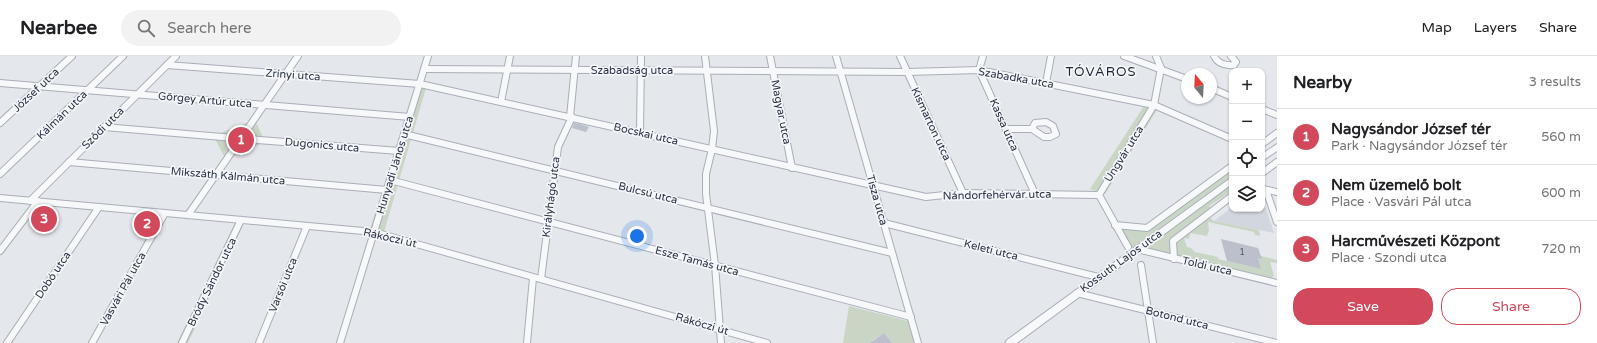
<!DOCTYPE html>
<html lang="en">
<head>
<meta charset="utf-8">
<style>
	body { margin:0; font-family:"Varela Round",sans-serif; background:#f2f2f2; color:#202124 }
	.controls { position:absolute; right:12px; top:12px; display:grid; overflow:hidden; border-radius:8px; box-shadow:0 1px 3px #0004 }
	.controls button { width:36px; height:36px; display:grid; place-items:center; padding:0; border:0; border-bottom:1px solid #e0e0e0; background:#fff; color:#202124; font:20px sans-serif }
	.compass { position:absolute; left:1181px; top:12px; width:36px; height:36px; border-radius:50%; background:#fff; box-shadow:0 1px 3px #0004; rotate:342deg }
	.you { position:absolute; left:637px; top:180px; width:14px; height:14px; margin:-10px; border:3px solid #fff; border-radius:50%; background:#1a73e8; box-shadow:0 0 0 6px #1a73e833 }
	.badge { display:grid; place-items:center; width:26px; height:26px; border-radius:50%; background:#d1495b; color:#fff; font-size:13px; font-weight:700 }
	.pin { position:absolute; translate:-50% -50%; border:2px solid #fff; box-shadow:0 1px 4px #0006 }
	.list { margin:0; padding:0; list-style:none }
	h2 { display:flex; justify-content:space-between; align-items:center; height:52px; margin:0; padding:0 16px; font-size:17px }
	h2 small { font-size:13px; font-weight:400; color:#757577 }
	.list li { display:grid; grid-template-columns:26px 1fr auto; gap:12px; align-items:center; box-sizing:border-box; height:56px; padding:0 16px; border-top:1px solid #e0e0e0 }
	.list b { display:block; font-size:15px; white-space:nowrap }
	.list p { margin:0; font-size:13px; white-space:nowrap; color:#757577 }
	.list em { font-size:13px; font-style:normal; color:#757577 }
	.actions { display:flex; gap:8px; padding:12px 16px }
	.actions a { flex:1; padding:9px 0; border:1px solid #d1495b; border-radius:16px; text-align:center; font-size:14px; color:#d1495b }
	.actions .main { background:#d1495b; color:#fff }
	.icon { flex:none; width:22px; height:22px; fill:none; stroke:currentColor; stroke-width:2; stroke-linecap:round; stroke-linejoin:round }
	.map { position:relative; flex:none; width:1277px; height:287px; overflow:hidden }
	header { display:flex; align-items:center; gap:24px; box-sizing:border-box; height:56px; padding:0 20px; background:#fff; border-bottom:1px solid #e0e0e0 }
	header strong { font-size:19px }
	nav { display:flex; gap:22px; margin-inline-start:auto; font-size:14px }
	.search { width:280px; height:36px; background:#f2f2f2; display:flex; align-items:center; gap:10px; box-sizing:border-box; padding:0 14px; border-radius:22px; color:#757577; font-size:15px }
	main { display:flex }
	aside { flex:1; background:#fff }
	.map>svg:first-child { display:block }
	.built { fill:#d2d6de }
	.green { fill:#c9d6c5 }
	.building { fill:#bbc0ca }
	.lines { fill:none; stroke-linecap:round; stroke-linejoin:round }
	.minor-casing { stroke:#a9aeb7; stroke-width:8 }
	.tertiary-casing { stroke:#a9aeb7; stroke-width:2 }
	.minor { stroke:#f7f8fa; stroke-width:6 }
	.tertiary { fill:#f7f8fa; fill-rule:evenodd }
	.labels { text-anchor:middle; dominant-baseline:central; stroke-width:3.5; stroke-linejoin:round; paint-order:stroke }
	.number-label { font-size:9px; fill:#4f5766 }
	.street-label { font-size:11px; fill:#2b3445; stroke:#f4f6f9 }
	.quarter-label { font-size:13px; letter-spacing:1px; fill:#1d2536; stroke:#f4f6f9 }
</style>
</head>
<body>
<header>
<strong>Nearbee</strong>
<div class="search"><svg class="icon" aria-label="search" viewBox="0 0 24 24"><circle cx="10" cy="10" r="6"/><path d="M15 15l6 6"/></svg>Search here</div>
<nav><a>Map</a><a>Layers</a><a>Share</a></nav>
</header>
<main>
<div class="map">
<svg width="1277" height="287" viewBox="0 0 1277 287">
	<rect width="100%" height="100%" fill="#e4e7ec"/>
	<polygon class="built" points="1262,141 1274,177 1214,165 1232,151 1232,153 1262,153"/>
	<g class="green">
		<polygon points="415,31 426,32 384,176 370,173"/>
		<polygon points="1144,50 1157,54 1105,138 1090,133"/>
		<polygon points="252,65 256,66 265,86 232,101 194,157 185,156 224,100 214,81 215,79"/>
		<polygon points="1232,112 1232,120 1132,192 1127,195 1124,192 1121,172 1150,173"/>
		<polygon points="1232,128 1232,135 1209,150 1211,152 1171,184 1171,197 1169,198 1154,195 1148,191 1148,189"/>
		<polygon points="1209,161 1214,165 1259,174 1260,180 1255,179 1254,176 1208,166 1209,174 1207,180 1190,177 1189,183 1184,182 1187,191 1191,192 1195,196 1218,201 1218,203 1261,213 1258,202 1261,200 1277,204 1277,207 1270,206 1274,220 1271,222 1177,199 1177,185"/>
		<polygon points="235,167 243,169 188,287 177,287"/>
		<polygon points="849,250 908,265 914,287 892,287 884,277 872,285 874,287 843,287"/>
	</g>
	<g class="building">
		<polygon points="574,67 580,68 589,71 586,76 572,72"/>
		<polygon points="40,158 56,158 55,159 59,159 54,167 29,167 33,161 38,161"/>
		<polygon points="146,163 154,163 147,174 139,174"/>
		<polygon points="1221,183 1258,192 1262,203 1258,202 1261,213 1227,205"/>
		<polygon points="884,277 892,287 870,287"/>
	</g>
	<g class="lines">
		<defs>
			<g id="minor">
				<polyline points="705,0 714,75 712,93 706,118 706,138 715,209 721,287"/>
				<polyline points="770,0 792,112"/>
				<polyline points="836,0 918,287"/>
				<polyline points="900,0 963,137"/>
				<polyline points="983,0 979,14 1035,138"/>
				<polyline points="1124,0 1187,23"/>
				<path d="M1214,0C1218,8 1225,10 1234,9L1236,6L1231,0"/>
				<polyline points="167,9 420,28 926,141 963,137 1099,139"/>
				<polyline points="424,13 907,16 979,14 1154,49 1232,83"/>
				<polyline points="0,27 410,61"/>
				<polyline points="1046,27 1051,0"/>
				<polyline points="1211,32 1232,41"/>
				<polyline points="501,46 510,0"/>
				<polyline points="1262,53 1277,59"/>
				<polyline points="570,61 576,0"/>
				<polygon points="1046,66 1053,70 1056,78 1050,81 1044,81 1032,73 1035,67"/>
				<polyline points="0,67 72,0"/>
				<polyline points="104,71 234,82"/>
				<polyline points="1006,73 1032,73"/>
				<polyline points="640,77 641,0"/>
				<polyline points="244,78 298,0"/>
				<polyline points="404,78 892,197"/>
				<polyline points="246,83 399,95"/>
				<polyline points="1262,88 1277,77"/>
				<polyline points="69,106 387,134"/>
				<polyline points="1262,117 1277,106"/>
				<polyline points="0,118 123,0"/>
				<polyline points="390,124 911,261"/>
				<polyline points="1263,133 1277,136"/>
				<polyline points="1266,134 1277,166"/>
				<polyline points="0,142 374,176 767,287"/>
				<polyline points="30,145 176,0"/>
				<polyline points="188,159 238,87"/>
				<polyline points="884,167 1098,221"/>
				<polyline points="1115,169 1147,172 1232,110"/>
				<polyline points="1128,191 1099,139 1154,49 1161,12 1156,0"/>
				<polyline points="1137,193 1277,227"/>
				<polyline points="0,195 38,145"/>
				<polyline points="1174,203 1173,185 1232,140"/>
				<polyline points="1141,209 1153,287"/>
				<polyline points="541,223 558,91 572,61"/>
				<polyline points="1077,237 1277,287"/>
				<polyline points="7,287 99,151"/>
				<polyline points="92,287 165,157"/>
				<polyline points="182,287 241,164"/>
				<polyline points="259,287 307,170"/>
				<polyline points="340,287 428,0"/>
				<polyline points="527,287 533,222"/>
			</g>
			<g id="tertiary">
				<polygon points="1277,88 1277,95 1262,105 1262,98"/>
				<polygon points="1232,121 1232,128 1017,287 1005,287 1007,284"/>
			</g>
		</defs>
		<use href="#minor" class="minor-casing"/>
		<use href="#tertiary" class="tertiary-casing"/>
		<use href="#minor" class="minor"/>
		<use href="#tertiary" class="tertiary"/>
	</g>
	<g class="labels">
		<g class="number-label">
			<text x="1242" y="196">1</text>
		</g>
		<g class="street-label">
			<text x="632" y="14">Szabadság utca</text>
			<text transform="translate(293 19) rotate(4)">Zrínyi utca</text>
			<text transform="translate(1016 22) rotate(10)">Szabadka utca</text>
			<text transform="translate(36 34) rotate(-43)">József utca</text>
			<text transform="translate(205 44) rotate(5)">Görgey Artúr utca</text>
			<text transform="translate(781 56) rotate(79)">Magyar utca</text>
			<text transform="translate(62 59) rotate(-44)">Kálmán utca</text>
			<text transform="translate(931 68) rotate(65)">Kismarton utca</text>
			<text transform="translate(1004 69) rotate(66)">Kassa utca</text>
			<text transform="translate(103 72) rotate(-45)">Sződi utca</text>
			<text transform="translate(646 78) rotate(13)">Bocskai utca</text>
			<text transform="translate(322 89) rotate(5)">Dugonics utca</text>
			<text transform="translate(1124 98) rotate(-58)">Ungvár utca</text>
			<text transform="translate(395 109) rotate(-73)">Hunyadi János utca</text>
			<text transform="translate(228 120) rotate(5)">Mikszáth Kálmán utca</text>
			<text transform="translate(648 137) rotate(14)">Bulcsú utca</text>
			<text transform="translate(997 139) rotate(-1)">Nándorfehérvár utca</text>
			<text transform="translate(551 141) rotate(-83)">Királyhágó utca</text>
			<text transform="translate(877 144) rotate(74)">Tisza utca</text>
			<text transform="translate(390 182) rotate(13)">Rákóczi út</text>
			<text transform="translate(991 194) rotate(14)">Keleti utca</text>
			<text transform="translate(697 205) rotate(15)">Esze Tamás utca</text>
			<text transform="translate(1121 205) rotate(-36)">Kossuth Lajos utca</text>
			<text transform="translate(1207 210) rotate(13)">Toldi utca</text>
			<text transform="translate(53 219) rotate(-56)">Dobó utca</text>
			<text transform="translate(212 226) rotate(-64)">Bródy Sándor utca</text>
			<text transform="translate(283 229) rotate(-68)">Varsói utca</text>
			<text transform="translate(123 233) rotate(-61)">Vasvári Pál utca</text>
			<text transform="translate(1177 262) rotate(14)">Botond utca</text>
			<text transform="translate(702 268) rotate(16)">Rákóczi út</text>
		</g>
		<g class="quarter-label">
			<text x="1101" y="16">TÓVÁROS</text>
		</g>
	</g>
</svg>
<div class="controls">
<button>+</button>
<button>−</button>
<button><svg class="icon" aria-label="locate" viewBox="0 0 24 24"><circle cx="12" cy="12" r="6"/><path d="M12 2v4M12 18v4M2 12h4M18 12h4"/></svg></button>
<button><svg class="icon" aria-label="layers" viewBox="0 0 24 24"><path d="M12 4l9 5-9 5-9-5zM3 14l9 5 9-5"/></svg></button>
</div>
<svg class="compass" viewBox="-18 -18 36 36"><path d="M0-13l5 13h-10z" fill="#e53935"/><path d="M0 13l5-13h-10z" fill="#757577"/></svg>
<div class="you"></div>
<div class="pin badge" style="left:241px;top:84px">1</div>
<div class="pin badge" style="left:147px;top:168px">2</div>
<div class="pin badge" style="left:44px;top:163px">3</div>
</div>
<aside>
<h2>Nearby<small>3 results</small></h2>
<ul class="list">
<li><span class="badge">1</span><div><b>Nagysándor József tér</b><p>Park · Nagysándor József tér</p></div><em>560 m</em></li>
<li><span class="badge">2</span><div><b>Nem üzemelő bolt</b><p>Place · Vasvári Pál utca</p></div><em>600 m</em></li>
<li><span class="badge">3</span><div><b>Harcművészeti Központ</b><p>Place · Szondi utca</p></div><em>720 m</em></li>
</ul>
<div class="actions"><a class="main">Save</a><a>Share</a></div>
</aside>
</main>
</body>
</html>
